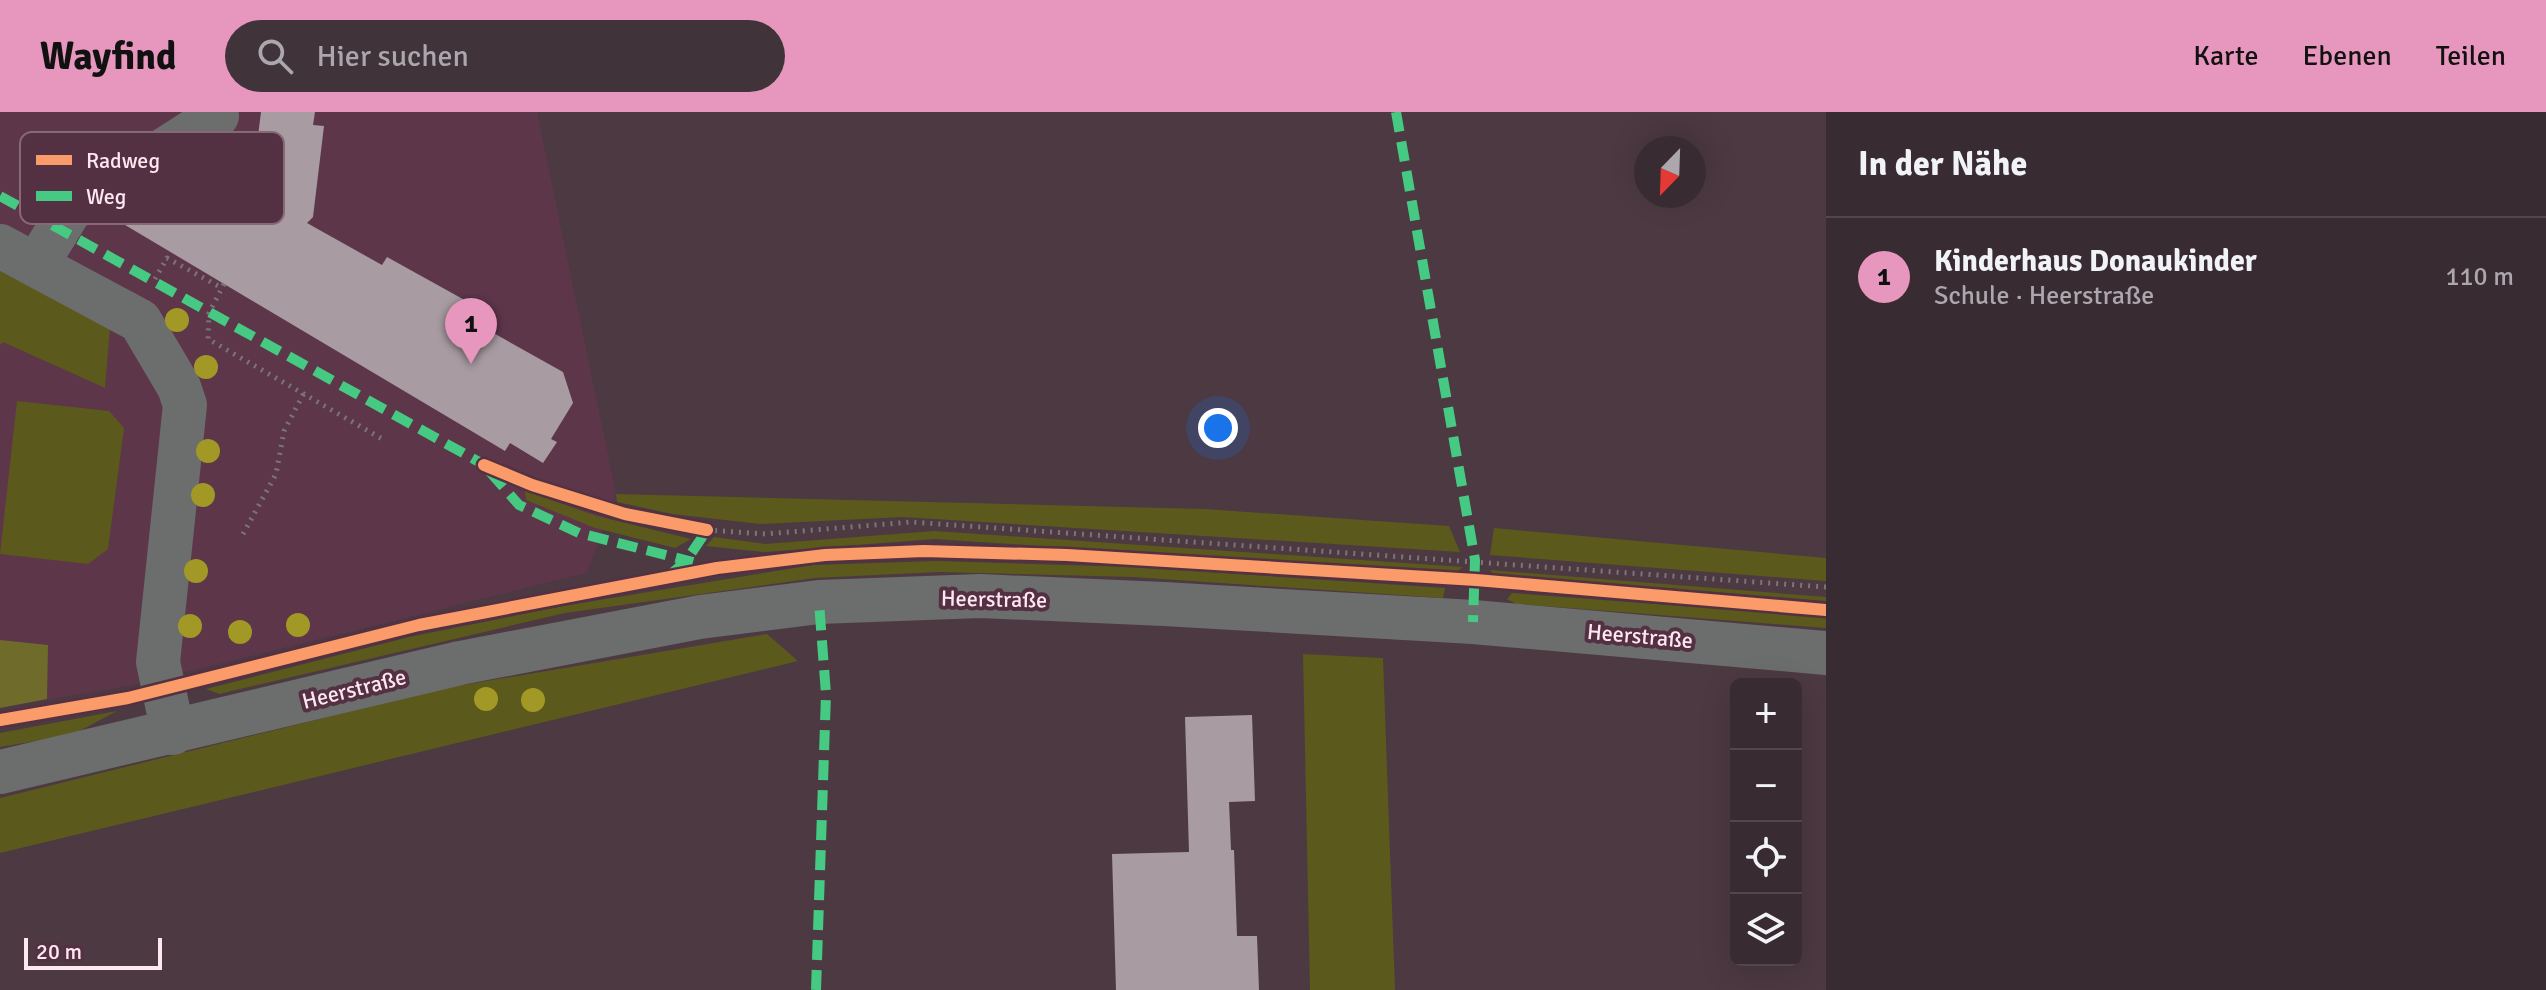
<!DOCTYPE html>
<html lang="de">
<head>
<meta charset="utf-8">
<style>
	body { margin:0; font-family:Signika,sans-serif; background:#40333a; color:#f1f3f6 }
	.controls { position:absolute; right:24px; bottom:24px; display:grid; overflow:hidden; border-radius:12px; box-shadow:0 8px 32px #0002 }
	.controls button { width:72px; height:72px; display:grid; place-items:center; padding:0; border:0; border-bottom:2px solid #53474d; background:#392b32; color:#f1f3f6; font:40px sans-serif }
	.compass { position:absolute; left:1634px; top:24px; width:72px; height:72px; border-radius:50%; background:#392b32; box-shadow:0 8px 32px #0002; rotate:203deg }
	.scale { position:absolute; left:24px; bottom:20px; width:138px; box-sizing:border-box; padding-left:8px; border:4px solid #fee7f1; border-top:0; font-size:22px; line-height:28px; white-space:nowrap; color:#fee7f1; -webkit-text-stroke:6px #543142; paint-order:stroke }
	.you { position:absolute; left:1218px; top:316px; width:28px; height:28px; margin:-20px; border:6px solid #fff; border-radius:50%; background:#1a73e8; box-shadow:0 0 0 12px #1a73e833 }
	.badge { display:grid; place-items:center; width:52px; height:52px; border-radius:50%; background:#e797bd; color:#111; font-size:26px; font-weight:700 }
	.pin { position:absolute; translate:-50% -66px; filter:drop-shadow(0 2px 4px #0008) }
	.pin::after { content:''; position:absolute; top:42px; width:28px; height:24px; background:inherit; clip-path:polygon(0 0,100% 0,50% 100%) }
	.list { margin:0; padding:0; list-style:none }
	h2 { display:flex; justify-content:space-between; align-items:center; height:104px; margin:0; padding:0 32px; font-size:34px }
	h2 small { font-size:26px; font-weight:400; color:#aba7ac }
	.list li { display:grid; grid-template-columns:52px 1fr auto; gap:24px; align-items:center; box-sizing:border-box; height:120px; padding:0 32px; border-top:2px solid #53474d }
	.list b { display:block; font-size:30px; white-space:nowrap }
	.list p { margin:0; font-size:26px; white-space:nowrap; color:#aba7ac }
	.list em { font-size:26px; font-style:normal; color:#aba7ac }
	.icon { flex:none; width:44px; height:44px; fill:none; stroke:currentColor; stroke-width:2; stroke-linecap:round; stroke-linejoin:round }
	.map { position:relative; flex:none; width:1826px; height:878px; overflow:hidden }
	header { display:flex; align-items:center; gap:48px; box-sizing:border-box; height:112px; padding:0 40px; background:#e797bd; color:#111 }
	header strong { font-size:38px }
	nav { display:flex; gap:44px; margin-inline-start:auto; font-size:28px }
	.search { width:560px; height:72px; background:#40333a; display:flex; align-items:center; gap:20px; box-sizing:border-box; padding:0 28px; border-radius:44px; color:#aba7ac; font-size:30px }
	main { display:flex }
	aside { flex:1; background:#392b32 }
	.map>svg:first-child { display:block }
	.built { fill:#5d364a }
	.green { fill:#5c591c }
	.forest { fill:#6e6b2b }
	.building { fill:#a89ca2 }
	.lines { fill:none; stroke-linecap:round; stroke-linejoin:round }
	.path { stroke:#7a7678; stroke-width:5; stroke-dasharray:2 6; stroke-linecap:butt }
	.minor { stroke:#6c6d6d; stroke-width:44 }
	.quiet { stroke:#46c982; stroke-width:10; stroke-dasharray:20 10; stroke-linecap:butt }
	.cycleway-casing { stroke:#543142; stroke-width:17 }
	.cycleway { stroke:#fa9b69; stroke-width:12 }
	.tree { fill:#a19825 }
	.labels { text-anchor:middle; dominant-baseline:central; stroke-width:8; stroke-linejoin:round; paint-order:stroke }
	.street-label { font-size:22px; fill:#fee7f1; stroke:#543142 }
	.key { fill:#543142; stroke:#876877; stroke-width:2 }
	.key-label { font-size:22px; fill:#fee7f1 }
</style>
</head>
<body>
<header>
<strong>Wayfind</strong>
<div class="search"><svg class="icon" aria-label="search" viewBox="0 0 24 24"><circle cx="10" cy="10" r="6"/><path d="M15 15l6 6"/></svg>Hier suchen</div>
<nav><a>Karte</a><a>Ebenen</a><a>Teilen</a></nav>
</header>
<main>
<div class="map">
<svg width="1826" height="878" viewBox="0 0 1826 878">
	<rect width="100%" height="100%" fill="#4c3942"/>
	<polygon class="built" points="0,0 537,0 616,382 587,461 133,573 0,596"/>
	<g class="green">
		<polygon points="0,159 110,216 105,276 3,230 0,233"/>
		<polygon points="17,289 109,299 124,316 108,437 88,452 0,442"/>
		<polygon points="525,379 597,404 691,427 675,436 595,416 526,388"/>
		<polygon points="616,382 1205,397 1449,414 1460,440 902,405 760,412 672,402 617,390"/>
		<polygon points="1494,416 1826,446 1826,469 1490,443"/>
		<polygon points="934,419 1463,455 1455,461 935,427 765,440 706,434 714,425 765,432"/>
		<polygon points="937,449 1134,455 1445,476 1443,486 1133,465 938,460 815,466 565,501 219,582 206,577 409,525 563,494 813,453"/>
		<polygon points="1490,458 1826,485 1826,489 1493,462"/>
		<polygon points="1512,481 1826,505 1826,516 1516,492 1507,487"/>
		<polygon points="767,522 798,549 0,741 0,686 445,576"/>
		<polygon points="1303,542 1383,546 1395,878 1310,878"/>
		<polygon points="117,599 72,623 0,635 0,621"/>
	</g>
	<polygon class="forest" points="0,528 48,533 47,587 0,596"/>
	<g class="building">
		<polygon points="261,0 315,0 313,13 324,14 313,105 307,111 382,153 387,145 488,201 481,214 563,260 573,291 551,327 557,330 543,351 510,331 505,339 115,107 201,51 254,56"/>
		<polygon points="1252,603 1255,689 1229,690 1231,738 1234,738 1237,824 1257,824 1259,878 1116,878 1112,742 1189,740 1185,605"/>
	</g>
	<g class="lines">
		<g class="path">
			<polyline points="155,167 167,146 222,176"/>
			<polyline points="224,172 209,201 208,227 384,328"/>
			<polyline points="707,418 765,422 911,410 1826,475"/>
			<polyline points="243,422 276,362 284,319 304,281"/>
		</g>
		<g class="minor">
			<polyline points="0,134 140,209 179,275 185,293 158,550 173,621"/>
			<polyline points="37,152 70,98 217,4"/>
			<polyline points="0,660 460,551 700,505 819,490 980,484 1164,492 1473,510 1826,541"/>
		</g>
		<g class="quiet">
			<polyline points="1396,0 1475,448 1473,510"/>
			<polyline points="0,84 490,356"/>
			<polyline points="490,360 519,393 579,421 693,450"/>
			<polyline points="671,462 686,449 707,418 701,417"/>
			<polyline points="816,878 826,582 819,490"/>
		</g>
		<defs>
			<g id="cycleway">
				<polyline points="484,353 532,373 625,402 707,418"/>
				<polyline points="0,608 128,586 419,513 717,456 825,443 924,439 1067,443 1476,468 1826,498"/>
			</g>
		</defs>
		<use href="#cycleway" class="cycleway-casing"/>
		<use href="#cycleway" class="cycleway"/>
	</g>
	<g class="tree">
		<circle cx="177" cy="208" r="12"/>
		<circle cx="206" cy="255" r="12"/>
		<circle cx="208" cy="339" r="12"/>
		<circle cx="203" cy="383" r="12"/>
		<circle cx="196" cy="459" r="12"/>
		<circle cx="298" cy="513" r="12"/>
		<circle cx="190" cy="514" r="12"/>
		<circle cx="240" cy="520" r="12"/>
		<circle cx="486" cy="587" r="12"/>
		<circle cx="533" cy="588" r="12"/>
	</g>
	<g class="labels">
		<g class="street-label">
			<text transform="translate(994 487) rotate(1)">Heerstraße</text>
			<text transform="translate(1640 524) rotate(5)">Heerstraße</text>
			<text transform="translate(354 577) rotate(-14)">Heerstraße</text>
		</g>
	</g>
	<rect x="20" y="20" width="264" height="92" rx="12" class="key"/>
	<rect x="36" y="43" width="36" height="10" fill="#fa9b69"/>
	<rect x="36" y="79" width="36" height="10" fill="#46c982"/>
	<g class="key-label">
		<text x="86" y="56">Radweg</text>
		<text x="86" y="92">Weg</text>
	</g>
</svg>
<div class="controls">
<button>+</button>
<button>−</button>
<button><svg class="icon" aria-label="locate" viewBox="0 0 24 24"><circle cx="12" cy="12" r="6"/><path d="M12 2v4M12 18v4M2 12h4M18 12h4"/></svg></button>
<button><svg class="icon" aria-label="layers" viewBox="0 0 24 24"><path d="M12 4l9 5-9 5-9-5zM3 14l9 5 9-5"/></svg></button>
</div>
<svg class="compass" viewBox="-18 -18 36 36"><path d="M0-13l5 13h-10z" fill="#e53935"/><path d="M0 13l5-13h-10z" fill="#aba7ac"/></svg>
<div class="scale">20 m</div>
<div class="you"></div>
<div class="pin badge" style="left:471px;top:252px">1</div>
</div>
<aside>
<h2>In der Nähe<small></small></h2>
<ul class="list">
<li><span class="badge">1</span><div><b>Kinderhaus Donaukinder</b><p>Schule · Heerstraße</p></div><em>110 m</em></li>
</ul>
</aside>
</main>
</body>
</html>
